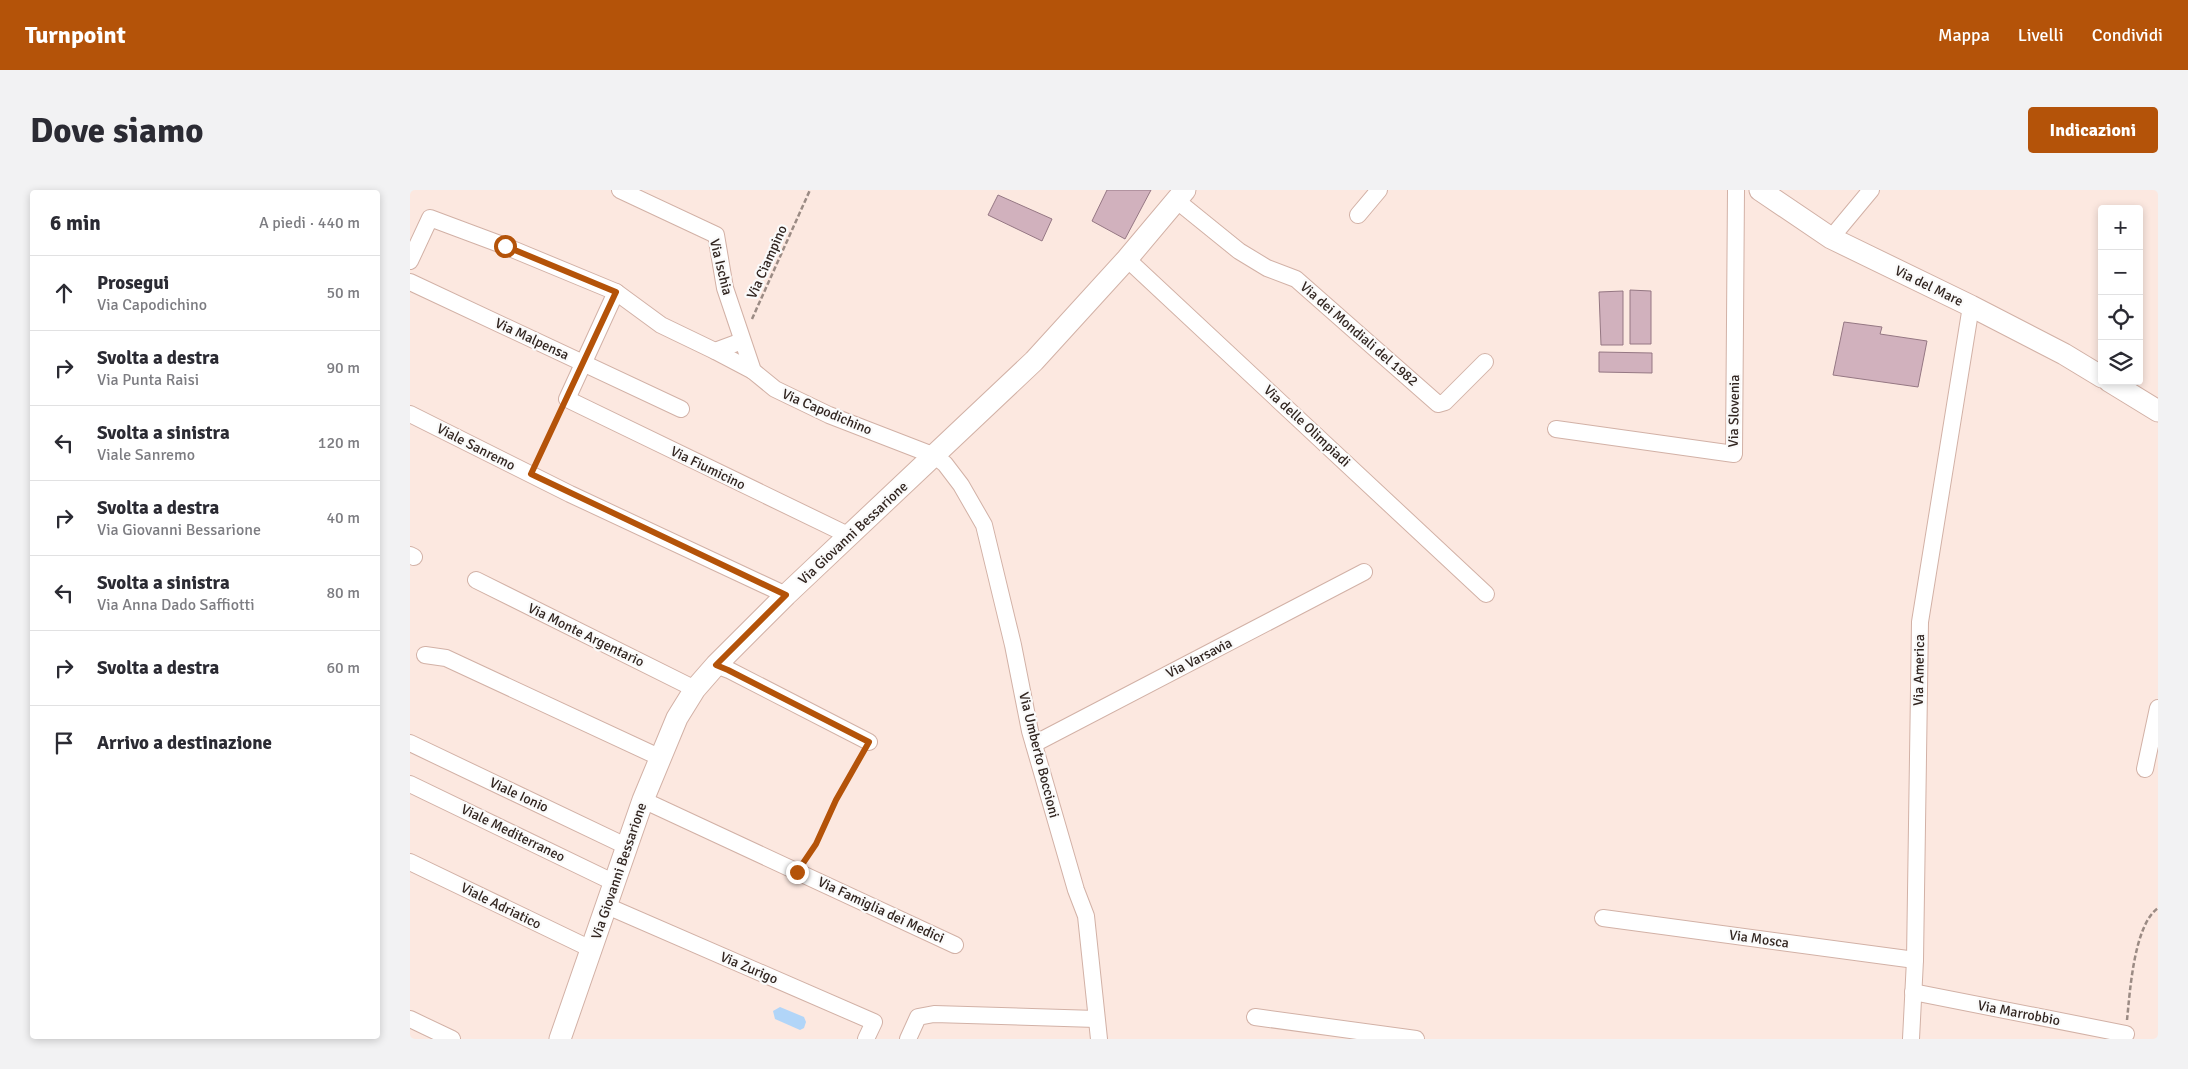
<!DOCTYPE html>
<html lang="it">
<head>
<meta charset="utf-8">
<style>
	body { margin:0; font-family:Signika,sans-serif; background:#f2f2f3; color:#2b2b33 }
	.controls { position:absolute; right:15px; top:15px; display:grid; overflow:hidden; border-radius:5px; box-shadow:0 2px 8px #0003 }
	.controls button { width:45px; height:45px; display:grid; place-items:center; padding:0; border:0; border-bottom:1px solid #e1e1e2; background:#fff; color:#2b2b33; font:25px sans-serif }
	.stop { position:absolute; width:15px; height:15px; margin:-11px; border:4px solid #b45309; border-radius:50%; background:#fff }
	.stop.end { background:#b45309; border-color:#fff; box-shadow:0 1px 5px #0008 }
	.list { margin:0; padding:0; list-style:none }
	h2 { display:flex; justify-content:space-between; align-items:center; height:65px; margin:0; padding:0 20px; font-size:21px }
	h2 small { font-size:16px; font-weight:400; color:#7c7c81 }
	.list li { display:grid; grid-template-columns:32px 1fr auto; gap:15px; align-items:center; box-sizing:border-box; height:75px; padding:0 20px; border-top:1px solid #e1e1e2 }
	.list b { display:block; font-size:19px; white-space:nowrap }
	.list p { margin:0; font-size:16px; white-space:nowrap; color:#7c7c81 }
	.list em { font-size:16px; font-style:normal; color:#7c7c81 }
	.icon { flex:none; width:28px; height:28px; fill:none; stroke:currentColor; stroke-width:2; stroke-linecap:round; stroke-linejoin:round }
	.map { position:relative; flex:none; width:1748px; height:849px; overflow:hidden; border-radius:5px }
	header { display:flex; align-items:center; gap:30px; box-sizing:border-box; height:70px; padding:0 25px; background:#b45309; color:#fff }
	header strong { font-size:24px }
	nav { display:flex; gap:28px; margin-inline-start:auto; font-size:18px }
	.intro { display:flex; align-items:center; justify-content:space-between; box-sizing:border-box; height:120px; padding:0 30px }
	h1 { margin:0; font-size:35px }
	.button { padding:12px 22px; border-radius:5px; background:#b45309; color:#fff; font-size:18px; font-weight:700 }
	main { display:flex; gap:30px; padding:0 30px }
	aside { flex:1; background:#fff; border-radius:5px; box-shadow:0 2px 8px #0003 }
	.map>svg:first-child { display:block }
	.water { fill:#b1d5f8 }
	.building { fill:#d1b1bd; stroke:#957783 }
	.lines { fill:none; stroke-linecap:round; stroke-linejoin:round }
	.minor-casing { stroke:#d2b1a6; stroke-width:18 }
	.tertiary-casing { stroke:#d2b1a6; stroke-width:23 }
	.path { stroke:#9b8b84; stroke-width:2.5; stroke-dasharray:5 2.5; stroke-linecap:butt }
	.minor { stroke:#fff; stroke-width:16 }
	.tertiary { stroke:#fff; stroke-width:21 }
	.route { stroke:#b45309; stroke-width:6 }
	.labels { text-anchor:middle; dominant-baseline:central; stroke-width:4.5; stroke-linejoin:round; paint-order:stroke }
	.street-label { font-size:14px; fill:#312520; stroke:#fafafa }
</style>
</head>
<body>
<header>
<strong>Turnpoint</strong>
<nav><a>Mappa</a><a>Livelli</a><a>Condividi</a></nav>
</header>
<div class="intro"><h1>Dove siamo</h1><a class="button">Indicazioni</a></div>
<main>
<aside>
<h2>6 min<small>A piedi · 440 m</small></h2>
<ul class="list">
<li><svg class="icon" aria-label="ahead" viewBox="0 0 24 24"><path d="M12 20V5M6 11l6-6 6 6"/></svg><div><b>Prosegui</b><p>Via Capodichino</p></div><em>50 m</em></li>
<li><svg class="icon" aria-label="right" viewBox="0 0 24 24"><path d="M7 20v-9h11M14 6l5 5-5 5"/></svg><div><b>Svolta a destra</b><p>Via Punta Raisi</p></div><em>90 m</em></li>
<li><svg class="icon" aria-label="left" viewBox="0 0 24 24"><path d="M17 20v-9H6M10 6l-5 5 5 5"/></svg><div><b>Svolta a sinistra</b><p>Viale Sanremo</p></div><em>120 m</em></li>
<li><svg class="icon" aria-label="right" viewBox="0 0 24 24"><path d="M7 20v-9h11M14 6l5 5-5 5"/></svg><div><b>Svolta a destra</b><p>Via Giovanni Bessarione</p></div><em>40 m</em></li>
<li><svg class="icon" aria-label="left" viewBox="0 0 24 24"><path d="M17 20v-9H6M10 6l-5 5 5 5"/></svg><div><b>Svolta a sinistra</b><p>Via Anna Dado Saffiotti</p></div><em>80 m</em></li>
<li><svg class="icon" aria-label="right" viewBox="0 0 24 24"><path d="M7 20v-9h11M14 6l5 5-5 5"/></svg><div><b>Svolta a destra</b></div><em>60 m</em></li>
<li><svg class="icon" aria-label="arrive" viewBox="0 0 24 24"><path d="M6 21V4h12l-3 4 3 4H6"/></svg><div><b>Arrivo a destinazione</b></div></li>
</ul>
</aside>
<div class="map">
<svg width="1748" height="849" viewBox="0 0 1748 849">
	<rect width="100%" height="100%" fill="#fce8e0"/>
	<polygon class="water" points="370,817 394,827 396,832 394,838 390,840 365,829 363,821"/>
	<g class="building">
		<polygon points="697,0 741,0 715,49 682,31"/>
		<polygon points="588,5 642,29 632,51 578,25"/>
		<polygon points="1220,100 1241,101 1241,154 1220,154"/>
		<polygon points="1213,101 1213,155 1191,155 1189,102"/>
		<polygon points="1434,132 1472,137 1470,144 1517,151 1508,197 1423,185"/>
		<polygon points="1189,162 1242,163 1242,183 1189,182"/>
	</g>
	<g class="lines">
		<defs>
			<g id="minor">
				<polyline points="210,0 306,45 315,98 343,181 365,199 419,225 525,266 535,274 551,295 574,335 603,455 620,541 666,700 676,726 689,849"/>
				<polyline points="766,10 829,61 857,78 886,89 1028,214 1035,212 1075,172"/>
				<polyline points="948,25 969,0"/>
				<polyline points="1421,48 1461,0"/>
				<polyline points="717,69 1076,404"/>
				<polyline points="0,71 20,28 95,56 206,102 251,135 305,161"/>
				<polyline points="0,92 271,219"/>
				<polyline points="206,102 157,209 440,346"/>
				<polyline points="332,151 305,161 343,181"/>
				<polyline points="0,224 160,304 376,405"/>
				<polyline points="1146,239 1324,264 1326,0"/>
				<polyline points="0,365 4,367"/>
				<polyline points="66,390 285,499"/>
				<polyline points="15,465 36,468 251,568"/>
				<polyline points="306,475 319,480 459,552"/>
				<polyline points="0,553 218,657"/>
				<polyline points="624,554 954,382"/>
				<polyline points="1735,579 1748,518"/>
				<polyline points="0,594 205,693"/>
				<polyline points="233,610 545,755"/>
				<polyline points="0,672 183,760"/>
				<polyline points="197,716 464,832 456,849"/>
				<polyline points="1193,728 1505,770"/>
				<polyline points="1503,802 1716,844"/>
				<polyline points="845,827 1006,849"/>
				<polyline points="0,829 42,849"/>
				<polyline points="498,849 508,827 524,824 686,829"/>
				<polyline points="1501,849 1505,770 1510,432 1561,116"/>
			</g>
			<g id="tertiary">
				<polyline points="1350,0 1421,48 1561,116 1654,164 1692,187"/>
				<polyline points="1699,191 1748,221"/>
				<polyline points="150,849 233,610 267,528 285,499 306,475 376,405 624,171 717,69 775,0"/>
			</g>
		</defs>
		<use href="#minor" class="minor-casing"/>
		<use href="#tertiary" class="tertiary-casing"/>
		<g class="path">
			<polyline points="342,129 400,0"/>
			<polyline points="127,272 150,222"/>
			<polyline points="397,668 406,654 426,610 451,565"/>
			<path d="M1717,830C1720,801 1724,735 1748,718"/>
		</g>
		<use href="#minor" class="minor"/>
		<use href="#tertiary" class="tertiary"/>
	</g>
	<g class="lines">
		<polyline class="route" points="95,56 206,102 121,284 376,405 306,475 318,480 459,552 426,610 406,654 387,682"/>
	</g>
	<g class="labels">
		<g class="street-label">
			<text transform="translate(357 72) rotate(-66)">Via Ciampino</text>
			<text transform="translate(311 77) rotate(76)">Via Ischia</text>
			<text transform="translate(1519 96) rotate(26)">Via del Mare</text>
			<text transform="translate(949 144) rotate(41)">Via dei Mondiali del 1982</text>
			<text transform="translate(122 149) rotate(25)">Via Malpensa</text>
			<text transform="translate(1324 221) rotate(-89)">Via Slovenia</text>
			<text transform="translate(417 222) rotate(23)">Via Capodichino</text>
			<text transform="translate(897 236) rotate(43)">Via delle Olimpiadi</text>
			<text transform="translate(66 257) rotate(27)">Viale Sanremo</text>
			<text transform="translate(298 278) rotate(26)">Via Fiumicino</text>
			<text transform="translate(443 343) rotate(-43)">Via Giovanni Bessarione</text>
			<text transform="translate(176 445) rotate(26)">Via Monte Argentario</text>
			<text transform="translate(789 468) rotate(-27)">Via Varsavia</text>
			<text transform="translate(1509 480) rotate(-89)">Via America</text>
			<text transform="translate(629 565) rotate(76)">Via Umberto Boccioni</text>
			<text transform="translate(109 605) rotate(25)">Viale Ionio</text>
			<text transform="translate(103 643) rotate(26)">Viale Mediterraneo</text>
			<text transform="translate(209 681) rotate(-71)">Via Giovanni Bessarione</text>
			<text transform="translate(91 716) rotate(26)">Viale Adriatico</text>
			<text transform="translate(471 720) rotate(25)">Via Famiglia dei Medici</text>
			<text transform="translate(1349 749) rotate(8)">Via Mosca</text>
			<text transform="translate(339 778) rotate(23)">Via Zurigo</text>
			<text transform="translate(1609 823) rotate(11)">Via Marrobbio</text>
		</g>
	</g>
</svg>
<div class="controls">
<button>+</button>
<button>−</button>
<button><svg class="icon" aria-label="locate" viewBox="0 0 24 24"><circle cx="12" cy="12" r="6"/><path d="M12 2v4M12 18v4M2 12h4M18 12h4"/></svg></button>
<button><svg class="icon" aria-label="layers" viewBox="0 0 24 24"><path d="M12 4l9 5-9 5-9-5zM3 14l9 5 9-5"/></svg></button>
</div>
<div class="stop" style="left:95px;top:56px"></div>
<div class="stop end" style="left:387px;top:682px"></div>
</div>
</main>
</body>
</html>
